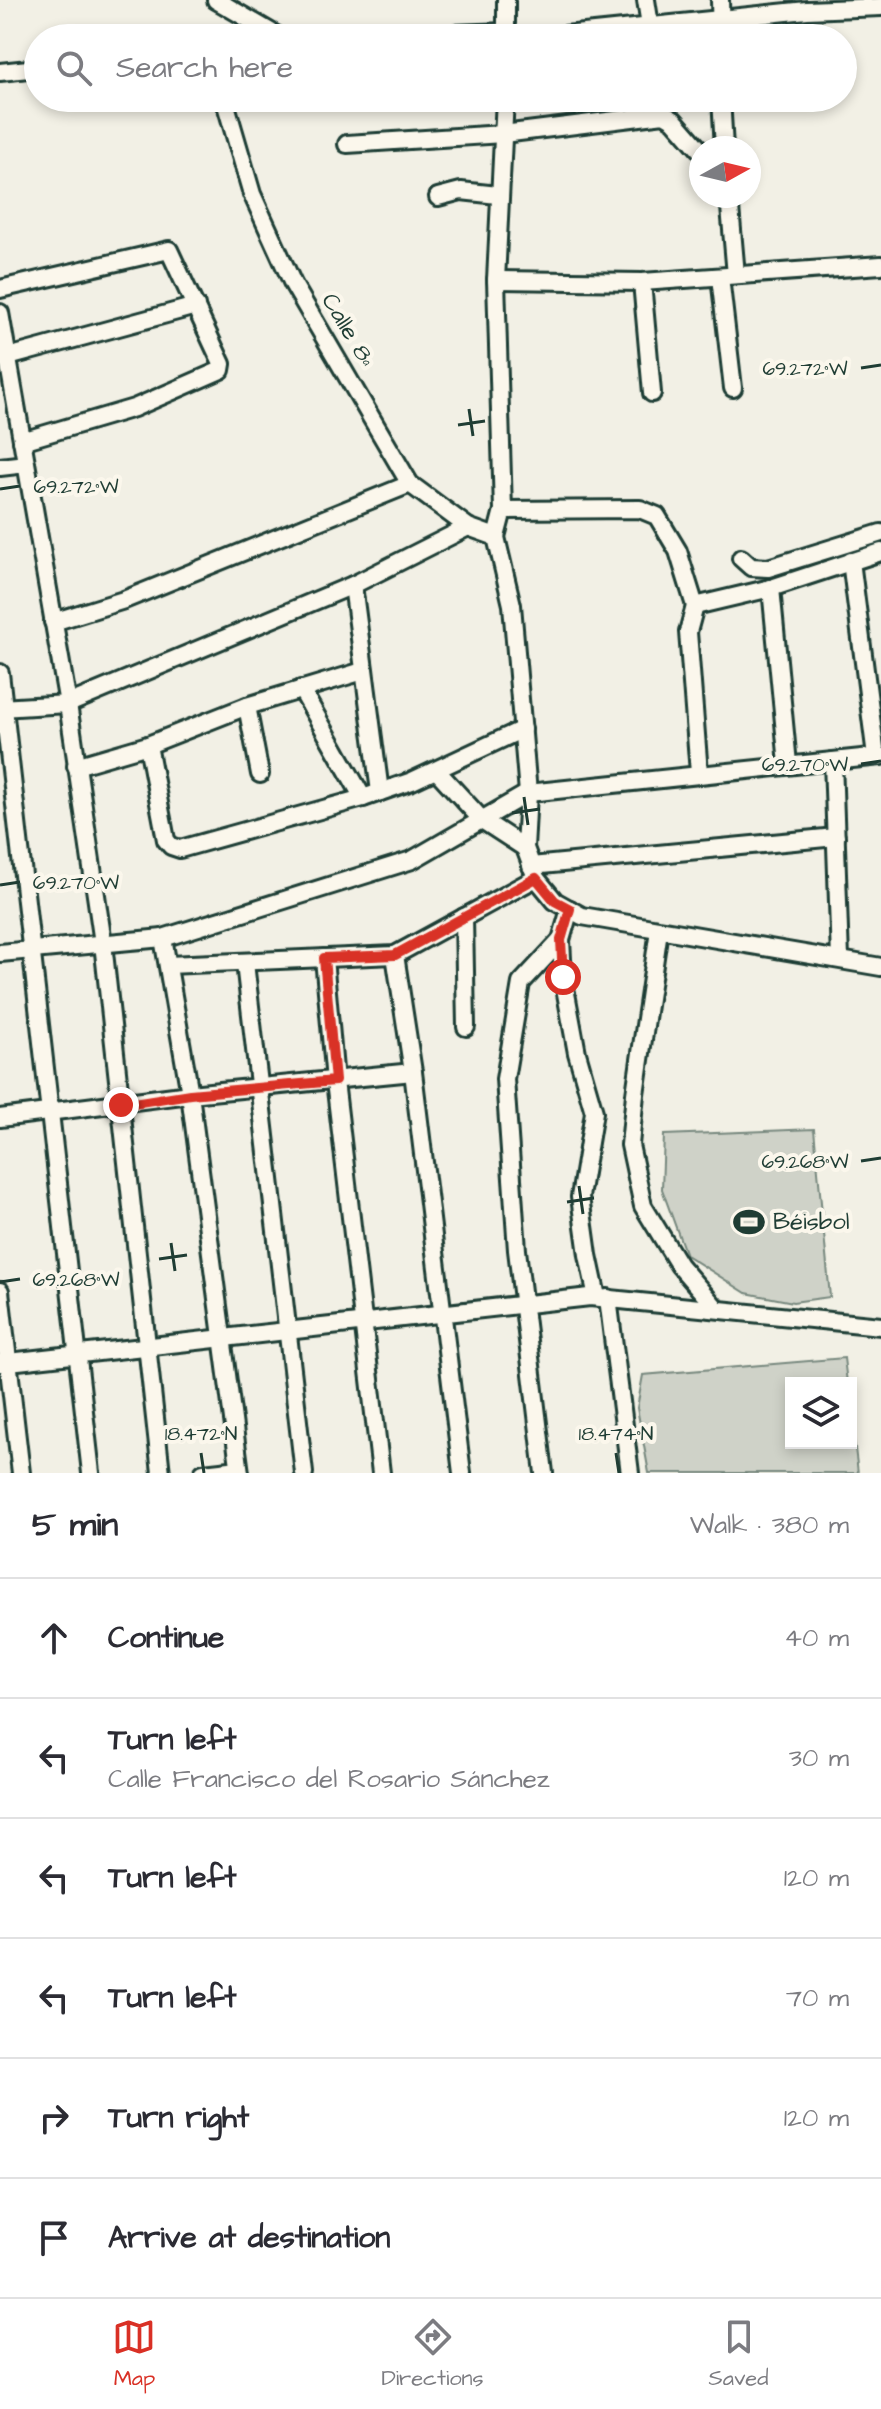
<!DOCTYPE html>
<html lang="en">
<head>
<meta charset="utf-8">
<style>
	body { margin:0; font-family:"Architects Daughter",sans-serif; background:#f7f7f7; color:#2b2b33 }
	.controls { position:absolute; right:24px; bottom:24px; display:grid; overflow:hidden; border-radius:0px; box-shadow:0 4px 12px #0003 }
	.controls button { width:72px; height:72px; display:grid; place-items:center; padding:0; border:0; border-bottom:2px solid #e1e1e2; background:#fff; color:#2b2b33; font:40px sans-serif }
	.compass { position:absolute; left:689px; top:136px; width:72px; height:72px; border-radius:50%; background:#fff; box-shadow:0 4px 12px #0003; rotate:82deg }
	.stop { position:absolute; width:24px; height:24px; margin:-18px; border:6px solid #d93025; border-radius:50%; background:#fff }
	.stop.end { background:#d93025; border-color:#fff; box-shadow:0 2px 8px #0008 }
	.list { margin:0; padding:0; list-style:none }
	h2 { display:flex; justify-content:space-between; align-items:center; height:104px; margin:0; padding:0 32px; font-size:34px }
	h2 small { font-size:26px; font-weight:400; color:#7c7c81 }
	.list li { display:grid; grid-template-columns:52px 1fr auto; gap:24px; align-items:center; box-sizing:border-box; height:120px; padding:0 32px; border-top:2px solid #e1e1e2 }
	.list b { display:block; font-size:30px; white-space:nowrap }
	.list p { margin:0; font-size:26px; white-space:nowrap; color:#7c7c81 }
	.list em { font-size:26px; font-style:normal; color:#7c7c81 }
	.icon { flex:none; width:44px; height:44px; fill:none; stroke:currentColor; stroke-width:2; stroke-linecap:round; stroke-linejoin:round }
	.map { position:relative; flex:none; width:881px; height:1473px; overflow:hidden }
	.search { position:absolute; background:#fff; box-shadow:0 4px 12px #0003; left:24px; right:24px; top:24px; height:88px; display:flex; align-items:center; gap:20px; box-sizing:border-box; padding:0 28px; border-radius:44px; color:#7c7c81; font-size:30px }
	.sheet { height:824px; background:#fff }
	nav { display:flex; justify-content:space-around; align-items:center; box-sizing:border-box; height:112px; border-top:2px solid #e1e1e2; background:#fff; font-size:22px; color:#7c7c81 }
	nav a { display:grid; justify-items:center; gap:4px }
	nav .on { color:#d93025 }
	.map>svg:first-child { display:block }
	.park { fill:#cfd2c8; stroke:#77887e; stroke-width:2 }
	.lines { fill:none; stroke-linecap:round; stroke-linejoin:round }
	.minor-casing { stroke:#1f3d34; stroke-width:22 }
	.minor { stroke:#fbf7ec; stroke-width:16 }
	.route { stroke:#d93025; stroke-width:10 }
	.ticks { fill:none; stroke:#1f3d34; stroke-width:3 }
	.labels { text-anchor:middle; dominant-baseline:central; stroke-width:8; stroke-linejoin:round; paint-order:stroke }
	.street-label { font-size:24px; fill:#1f3d34; stroke:#fbf7ec }
	.poi-label { font-size:24px; fill:#1f3d34; stroke:#fbf7ec; text-anchor:start }
	.ticks-label { font-size:20px; text-anchor:middle; fill:#1f3d34; stroke:#fbf7ec; stroke-width:8; stroke-linejoin:round; paint-order:stroke }
</style>
</head>
<body>
<div class="map">
<svg width="881" height="1473" viewBox="0 0 881 1473">
	<rect width="100%" height="100%" fill="#f2f0e5"/>
	<filter id="ink" filterUnits="userSpaceOnUse"><feTurbulence type="fractalNoise" baseFrequency=".0125" numOctaves="2"/><feDisplacementMap in="SourceGraphic" scale="16" xChannelSelector="R" yChannelSelector="G"/><feConvolveMatrix kernelMatrix="1 2 1 2 8 2 1 2 1" color-interpolation-filters="sRGB"/></filter>
	<g filter="url(#ink)">
		<g class="park">
			<polygon points="814,1129 830,1297 793,1302 746,1293 686,1255 662,1189 664,1135"/>
			<polygon points="844,1358 847,1383 791,1383 791,1443 851,1443 851,1415 858,1473 649,1473 637,1408 643,1375"/>
		</g>
		<g class="lines">
			<defs>
				<g id="minor">
					<polyline points="216,0 281,38"/>
					<polyline points="506,0 506,38"/>
					<polyline points="646,0 652,38"/>
					<polyline points="720,0 721,38"/>
					<polyline points="345,38 506,32"/>
					<polyline points="536,38 807,10 881,7"/>
					<polyline points="0,72 38,68"/>
					<polyline points="224,98 252,194 293,284 410,484 468,527 496,537"/>
					<polyline points="505,98 496,280 503,510 496,537 512,605 528,793 525,848 536,878 555,901 582,916 881,967"/>
					<polyline points="721,98 724,148"/>
					<polyline points="347,144 503,134 664,114 674,120 701,151"/>
					<polyline points="729,196 736,275"/>
					<polyline points="438,197 461,191 498,195"/>
					<polyline points="720,277 733,388"/>
					<polyline points="496,280 642,282 881,265"/>
					<polyline points="642,282 652,393"/>
					<polyline points="0,289 169,250 222,364 221,370 134,408 22,441"/>
					<polyline points="0,313 68,704 103,943 161,1473"/>
					<polyline points="8,357 196,306"/>
					<polyline points="0,467 26,464"/>
					<polyline points="503,510 640,509 657,516 678,551 695,606 771,588 881,552"/>
					<polyline points="741,558 751,567 768,568 881,533"/>
					<polyline points="851,561 876,756"/>
					<polyline points="353,585 380,792"/>
					<polyline points="771,588 788,764"/>
					<polyline points="695,606 688,632 699,773"/>
					<polyline points="53,622 124,600 410,484"/>
					<polyline points="0,673 91,1473"/>
					<polyline points="301,689 363,798"/>
					<polyline points="247,706 260,774"/>
					<polyline points="0,708 68,704 353,585 468,527"/>
					<polyline points="148,745 166,840 171,846 180,849 363,798 412,781 523,729"/>
					<polyline points="833,761 840,959"/>
					<polyline points="76,766 148,745 247,706 363,671"/>
					<polyline points="437,771 482,820 525,848"/>
					<polyline points="531,866 836,837"/>
					<polyline points="570,909 561,940 563,977 577,1053 594,1112 580,1197 588,1255 597,1297"/>
					<polyline points="464,917 466,1027"/>
					<polyline points="659,930 635,1094 630,1145 643,1206 679,1265 716,1308"/>
					<polyline points="163,938 412,860 528,793 881,756"/>
					<polyline points="0,953 163,938 190,1094 240,1473"/>
					<polyline points="395,955 413,1072 462,1473"/>
					<polyline points="324,958 335,1081 381,1473"/>
					<polyline points="245,963 304,1473"/>
					<polyline points="168,965 395,955 536,878"/>
					<polyline points="0,1118 190,1094 413,1072"/>
					<polyline points="0,1291 21,1473"/>
					<polyline points="608,1298 630,1473"/>
					<polyline points="0,1363 590,1297 881,1326"/>
					<polyline points="203,1473 239,1469"/>
					<polyline points="544,1473 517,1250 505,1079 521,983 561,940"/>
				</g>
			</defs>
			<use href="#minor" class="minor-casing"/>
			<use href="#minor" class="minor"/>
		</g>
	</g>
	<g class="lines" filter="url(#ink)">
		<polyline class="route" points="121,1105 190,1094 335,1081 324,958 395,955 536,878 555,901 570,909 561,940 563,977"/>
	</g>
	<path class="ticks" d="M861,368L881,365M469,409L473,436M458,425L485,421M0,489L20,486M861,764L881,761M524,797L528,825M512,813L540,809M0,885L20,882M861,1161L881,1158M579,1186L583,1214M567,1202L594,1198M171,1243L175,1271M159,1259L187,1255M0,1282L20,1279M201,1453L204,1473M616,1453L619,1473"/>
	<defs>
		<symbol id="stadium-bare" viewBox="-9 -9 18 18"><path d="M0-5a6.5 5 0 1 0 0 10a6.5 5 0 1 0 0-10ZM-3.5-1.8h7v3.6h-7Z" fill="#1f3d34" stroke="#fbf7ec" stroke-width="2.5" paint-order="stroke"/></symbol>
	</defs>
	<g fill-rule="evenodd">
		<use href="#stadium-bare" x="727" y="1200" width="44" height="44"/>
	</g>
	<g class="labels">
		<g class="street-label">
			<text transform="translate(348 330) rotate(59)">Calle 8ª</text>
		</g>
		<g class="poi-label">
			<text x="773" y="1222">Béisbol</text>
		</g>
	</g>
	<g class="ticks-label">
		<text x="805" y="375">69.272°W</text>
		<text x="76" y="493">69.272°W</text>
		<text x="805" y="771">69.270°W</text>
		<text x="76" y="889">69.270°W</text>
		<text x="805" y="1168">69.268°W</text>
		<text x="76" y="1286">69.268°W</text>
		<text x="201" y="1440">18.472°N</text>
		<text x="616" y="1440">18.474°N</text>
	</g>
</svg>
<div class="controls">
<button><svg class="icon" aria-label="layers" viewBox="0 0 24 24"><path d="M12 4l9 5-9 5-9-5zM3 14l9 5 9-5"/></svg></button>
</div>
<svg class="compass" viewBox="-18 -18 36 36"><path d="M0-13l5 13h-10z" fill="#e53935"/><path d="M0 13l5-13h-10z" fill="#7c7c81"/></svg>
<div class="stop" style="left:563px;top:977px"></div>
<div class="stop end" style="left:121px;top:1105px"></div>
<div class="search"><svg class="icon" aria-label="search" viewBox="0 0 24 24"><circle cx="10" cy="10" r="6"/><path d="M15 15l6 6"/></svg>Search here</div>
</div>
<section class="sheet">
<h2>5 min<small>Walk · 380 m</small></h2>
<ul class="list">
<li><svg class="icon" aria-label="ahead" viewBox="0 0 24 24"><path d="M12 20V5M6 11l6-6 6 6"/></svg><div><b>Continue</b></div><em>40 m</em></li>
<li><svg class="icon" aria-label="left" viewBox="0 0 24 24"><path d="M17 20v-9H6M10 6l-5 5 5 5"/></svg><div><b>Turn left</b><p>Calle Francisco del Rosario Sánchez</p></div><em>30 m</em></li>
<li><svg class="icon" aria-label="left" viewBox="0 0 24 24"><path d="M17 20v-9H6M10 6l-5 5 5 5"/></svg><div><b>Turn left</b></div><em>120 m</em></li>
<li><svg class="icon" aria-label="left" viewBox="0 0 24 24"><path d="M17 20v-9H6M10 6l-5 5 5 5"/></svg><div><b>Turn left</b></div><em>70 m</em></li>
<li><svg class="icon" aria-label="right" viewBox="0 0 24 24"><path d="M7 20v-9h11M14 6l5 5-5 5"/></svg><div><b>Turn right</b></div><em>120 m</em></li>
<li><svg class="icon" aria-label="arrive" viewBox="0 0 24 24"><path d="M6 21V4h12l-3 4 3 4H6"/></svg><div><b>Arrive at destination</b></div></li>
</ul>
</section>
<nav>
<a class="on"><svg class="icon" aria-label="map" viewBox="0 0 24 24"><path d="M3 6l6-2 6 2 6-2v14l-6 2-6-2-6 2zM9 4v14M15 6v14"/></svg>Map</a>
<a><svg class="icon" aria-label="directions" viewBox="0 0 24 24"><path d="M12 3l9 9-9 9-9-9zM9 14v-3h6M13 9l2 2-2 2"/></svg>Directions</a>
<a><svg class="icon" aria-label="saved" viewBox="0 0 24 24"><path d="M7 4h10v16l-5-4-5 4z"/></svg>Saved</a>
</nav>
</body>
</html>
